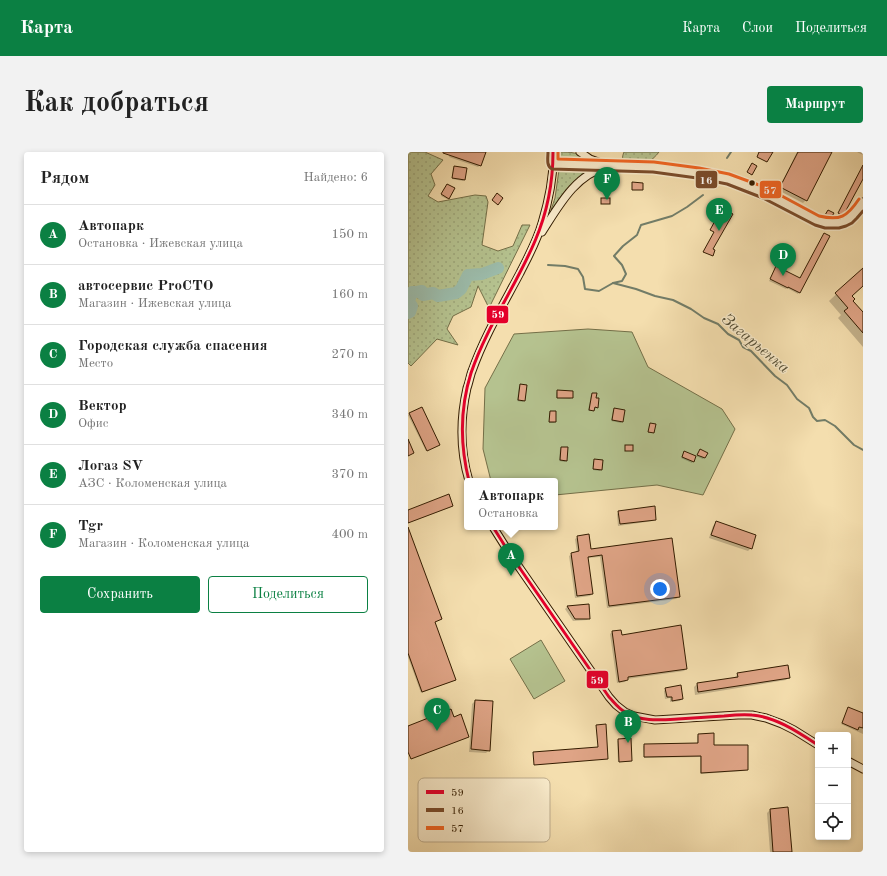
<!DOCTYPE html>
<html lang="ru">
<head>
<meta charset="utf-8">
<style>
	body { margin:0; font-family:"Old Standard TT",serif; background:#f2f2f2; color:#222 }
	.controls { position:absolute; right:12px; bottom:12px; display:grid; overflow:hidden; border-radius:4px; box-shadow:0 2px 6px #0003 }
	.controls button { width:36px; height:36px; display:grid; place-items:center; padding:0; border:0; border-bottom:1px solid #e0e0e0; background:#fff; color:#222; font:20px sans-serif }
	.you { position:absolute; left:252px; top:437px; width:14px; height:14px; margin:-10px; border:3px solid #fff; border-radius:50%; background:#1a73e8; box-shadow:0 0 0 6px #1a73e833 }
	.badge { display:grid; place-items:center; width:26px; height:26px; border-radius:50%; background:#0b8043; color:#fff; font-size:13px; font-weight:700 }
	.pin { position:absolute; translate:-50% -33px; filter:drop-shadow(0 1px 2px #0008) }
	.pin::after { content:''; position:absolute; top:21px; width:14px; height:12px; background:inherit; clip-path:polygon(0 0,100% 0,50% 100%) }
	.popup { position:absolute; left:56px; top:326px; width:94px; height:52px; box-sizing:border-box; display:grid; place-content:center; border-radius:4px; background:#fff; filter:drop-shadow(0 1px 3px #0005); font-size:13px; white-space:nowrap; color:#767676 }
	.popup b { font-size:15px; color:#222 }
	.popup::after { content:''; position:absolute; left:50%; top:100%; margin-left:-8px; border:8px solid transparent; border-top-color:#fff }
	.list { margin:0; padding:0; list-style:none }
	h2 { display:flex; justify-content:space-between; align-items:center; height:52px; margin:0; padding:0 16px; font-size:17px }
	h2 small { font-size:13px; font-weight:400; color:#767676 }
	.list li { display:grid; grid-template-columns:26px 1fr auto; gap:12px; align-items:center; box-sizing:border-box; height:60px; padding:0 16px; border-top:1px solid #e0e0e0 }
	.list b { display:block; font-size:15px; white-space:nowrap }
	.list p { margin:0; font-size:13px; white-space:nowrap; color:#767676 }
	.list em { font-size:13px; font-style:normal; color:#767676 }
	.actions { display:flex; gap:8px; padding:12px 16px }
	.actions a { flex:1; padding:9px 0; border:1px solid #0b8043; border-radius:4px; text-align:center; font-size:14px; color:#0b8043 }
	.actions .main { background:#0b8043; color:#fff }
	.icon { flex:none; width:22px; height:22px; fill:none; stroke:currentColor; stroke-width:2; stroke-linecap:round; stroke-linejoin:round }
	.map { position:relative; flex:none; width:455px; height:700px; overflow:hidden; border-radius:4px }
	header { display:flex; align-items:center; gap:24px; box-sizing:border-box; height:56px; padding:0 20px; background:#0b8043; color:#fff }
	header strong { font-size:19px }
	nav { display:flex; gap:22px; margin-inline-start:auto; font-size:14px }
	.intro { display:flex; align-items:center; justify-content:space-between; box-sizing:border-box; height:96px; padding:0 24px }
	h1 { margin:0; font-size:28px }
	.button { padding:10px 18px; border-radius:4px; background:#0b8043; color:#fff; font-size:14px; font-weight:700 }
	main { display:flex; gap:24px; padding:0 24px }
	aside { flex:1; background:#fff; border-radius:4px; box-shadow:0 2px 6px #0003 }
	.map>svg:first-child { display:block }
	.grass { fill:url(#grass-dots); stroke:#746f48 }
	.garden { fill:#b5c28f; stroke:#746f48 }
	.shadow { fill:#0003 }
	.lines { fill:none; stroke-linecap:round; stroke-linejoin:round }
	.stream { stroke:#727c67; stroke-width:2 }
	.river { stroke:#9cbcab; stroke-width:12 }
	.building { fill:#dfa486; stroke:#331c00 }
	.secondary-casing { stroke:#331c00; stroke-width:9 }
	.secondary { stroke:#f8eaca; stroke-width:7 }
	.bus-1-casing { stroke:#f8eaca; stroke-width:6 }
	.bus-2-casing { stroke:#f8eaca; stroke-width:6 }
	.bus-3-casing { stroke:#f8eaca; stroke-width:6 }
	.bus-1 { stroke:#e4002b; stroke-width:3 }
	.bus-2 { stroke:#7a4b2a; stroke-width:3 }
	.bus-3 { stroke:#f26522; stroke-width:3 }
	.bus-dot { fill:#331c00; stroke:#f8eaca; stroke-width:1.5 }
	.labels { text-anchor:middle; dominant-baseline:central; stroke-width:3; stroke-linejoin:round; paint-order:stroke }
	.water-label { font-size:16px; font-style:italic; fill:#524c33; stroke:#f8eaca }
	.key { fill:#f8eaca; stroke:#bdac8d; stroke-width:1 }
	.key-label { font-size:11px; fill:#331c00 }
	.line-badge { stroke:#f8eaca; stroke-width:1.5 }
	.badge-label { font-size:11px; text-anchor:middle; font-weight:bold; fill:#fff }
</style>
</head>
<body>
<header>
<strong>Карта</strong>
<nav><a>Карта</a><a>Слои</a><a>Поделиться</a></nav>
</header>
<div class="intro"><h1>Как добраться</h1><a class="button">Маршрут</a></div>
<main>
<aside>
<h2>Рядом<small>Найдено: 6</small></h2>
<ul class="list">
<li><span class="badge">A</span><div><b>Автопарк</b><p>Остановка · Ижевская улица</p></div><em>150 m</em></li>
<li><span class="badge">B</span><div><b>автосервис ProСТО</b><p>Магазин · Ижевская улица</p></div><em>160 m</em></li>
<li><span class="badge">C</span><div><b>Городская служба спасения</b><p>Место</p></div><em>270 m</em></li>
<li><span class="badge">D</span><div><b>Вектор</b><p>Офис</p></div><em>340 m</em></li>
<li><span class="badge">E</span><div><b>Логаз SV</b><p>АЗС · Коломенская улица</p></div><em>370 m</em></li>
<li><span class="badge">F</span><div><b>Tgr</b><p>Магазин · Коломенская улица</p></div><em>400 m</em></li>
</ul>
<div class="actions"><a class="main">Сохранить</a><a>Поделиться</a></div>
</aside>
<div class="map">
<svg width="455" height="700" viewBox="0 0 455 700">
	<defs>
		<pattern id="grass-dots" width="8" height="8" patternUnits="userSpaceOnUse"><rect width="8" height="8" fill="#b5c28f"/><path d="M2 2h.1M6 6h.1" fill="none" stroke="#9ca67a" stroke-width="1.8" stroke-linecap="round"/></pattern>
	</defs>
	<rect width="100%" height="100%" fill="#f4deae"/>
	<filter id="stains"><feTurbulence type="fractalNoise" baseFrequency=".005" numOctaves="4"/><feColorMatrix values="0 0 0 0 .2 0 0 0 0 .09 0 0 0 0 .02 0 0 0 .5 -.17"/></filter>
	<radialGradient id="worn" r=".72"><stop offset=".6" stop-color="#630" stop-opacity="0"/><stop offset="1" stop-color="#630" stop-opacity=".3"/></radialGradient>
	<g class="grass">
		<polygon points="0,0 17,0 35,8 23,22 27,33 20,44 30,50 67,43 78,44 80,50 74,93 90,99 105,94 114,73 122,73 81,156 70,134 63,155 45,164 39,177 50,193 29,187 3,214 0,211"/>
		<path d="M152,0C161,0 173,0 178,9L154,8L152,5Z"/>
		<path d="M216,0H251C248,4 243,9 238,11C236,12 232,11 229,11C220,10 211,12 216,0Z"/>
		<polygon points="153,16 184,17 184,18 145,59 143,58 147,46 151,18"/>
	</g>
	<g class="garden">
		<polygon points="180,177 224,180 240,215 314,257 327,277 295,343 249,333 147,343 147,329 83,329 75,297 77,236 106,182"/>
		<polygon points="133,488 157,529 126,547 102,507"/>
	</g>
	<g class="shadow">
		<polygon points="43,0 63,0 72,13 70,15 41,5"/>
		<polygon points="389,0 423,0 398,48 395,51 370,38"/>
		<polygon points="449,0 455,0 455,3"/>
		<polygon points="46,15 56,28 55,29 44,27 45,17"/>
		<polygon points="38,34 40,46 39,47 33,44"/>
		<polygon points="416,82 390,142 379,136 378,137 361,129 367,117 391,127"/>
		<polygon points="455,117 455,133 443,144 444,149 455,161 455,195 430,166 433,163 421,149"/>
		<polygon points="112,233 118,234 116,249 115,250 109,249 111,234"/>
		<polygon points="149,239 164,245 162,247 148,246 148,241"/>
		<polygon points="184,242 189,255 188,256 185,256 184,259 180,259 183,243"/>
		<polygon points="206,257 214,269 213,271 203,269 205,258"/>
		<polygon points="142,260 147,270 146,271 141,271 141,261"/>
		<polygon points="1,262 30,294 18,299 0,263"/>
		<polygon points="242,272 245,280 244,281 240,281 241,273"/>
		<polygon points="153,296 158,309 157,310 151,309 152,297"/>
		<polygon points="292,298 296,306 295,307 288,304"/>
		<polygon points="276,300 285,309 284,311 273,306"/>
		<polygon points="187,308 193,317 192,319 185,318 185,310"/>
		<polygon points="44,354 43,355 0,371 0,359"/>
		<polygon points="211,360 247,367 245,369 210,374 209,362"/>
		<polygon points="308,371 343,396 340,399 301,386 305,374"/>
		<polygon points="0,376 33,467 26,470 45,529 13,541 0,505"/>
		<polygon points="170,385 182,398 263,387 271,445 268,447 199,456 192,405 179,406 184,442 182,444 167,446 161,404 164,402 169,401 167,387"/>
		<polygon points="180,454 181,466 179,468 165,469 157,457 159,455"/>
		<polygon points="204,480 213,484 278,517 276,519 219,527 219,528 217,530 209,531 202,482"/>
		<polygon points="330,522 381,525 378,528 287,543 286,535 289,532 327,526 327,525"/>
		<polygon points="258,537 274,546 272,549 262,550 262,546 257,547 256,539"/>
		<polygon points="67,549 81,598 78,601 61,600 64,552"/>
		<polygon points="439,558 455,563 455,582 433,572"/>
		<polygon points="290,583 305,594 339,618 335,619 292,622 292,605 236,606 235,594 237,593 289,592 289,584"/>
		<polygon points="210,588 222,588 223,609 221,610 210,610 209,589"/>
		<polygon points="379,656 382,700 362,700 359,661 362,658"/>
	</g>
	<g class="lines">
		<g class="stream">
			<polyline points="319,6 323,0"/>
			<polyline points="140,113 157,114 170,117 175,125 177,137 191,139 205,131 214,129 218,122 214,113 206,104 215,94 229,83 233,73 264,64 279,55 295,43"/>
			<polyline points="205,131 228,137 247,144 265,148 283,157 296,166 310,172 320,182 331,188 335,195 343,199 367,224 379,233 389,247 401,256 405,265 409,269 417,268 427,274 446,293 455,298"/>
		</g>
		<polyline class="river" points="0,161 2,160 4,154 1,150 2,146 1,142 4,140 9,140 14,139 15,143 25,141 30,144 48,141 53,137 60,123 74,122 90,116"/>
	</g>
	<g class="building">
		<polygon points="35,0 78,0 73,14 35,1"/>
		<polygon points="351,0 365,0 359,10 349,5"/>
		<polygon points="390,0 424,0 399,49 372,35"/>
		<polygon points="344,11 349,14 344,23 339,20"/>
		<polygon points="455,13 455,27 435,64 430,61"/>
		<polygon points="46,14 59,16 57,28 44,26"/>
		<polygon points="224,30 235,31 235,38 224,38"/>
		<polygon points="39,32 47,36 41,47 33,42"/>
		<polygon points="89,41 95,46 90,53 84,48"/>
		<rect x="193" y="46" width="9" height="6"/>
		<polygon points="314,56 325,62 305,97 307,98 305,104 295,100 306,80 302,78"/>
		<polygon points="420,58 426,61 423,66 417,63"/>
		<polygon points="416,81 422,84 392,141 380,135 380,136 362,127 368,114 392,126"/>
		<polygon points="455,116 455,134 444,144 447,147 445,149 455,160 455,181 436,159 440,156 427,141"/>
		<polygon points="112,232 119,233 117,249 110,248"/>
		<polygon points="149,238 165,239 165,246 149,246"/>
		<polygon points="184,241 189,241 188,246 191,246 190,256 187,255 186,259 181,258"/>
		<polygon points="14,255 32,293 19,299 1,261"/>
		<polygon points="206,256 217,258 215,270 204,268"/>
		<polygon points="142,259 148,259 148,270 141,270"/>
		<polygon points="242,271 248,272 246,281 240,280"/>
		<polygon points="0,287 6,301 0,304"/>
		<rect x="217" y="293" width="8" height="6"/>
		<polygon points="153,295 160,295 159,309 152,308"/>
		<polygon points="292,297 300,301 297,306 289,303"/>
		<polygon points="276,299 288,304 286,310 274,305"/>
		<polygon points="186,307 195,308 194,318 185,317"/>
		<polygon points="41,342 45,354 0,371 0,358"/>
		<polygon points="247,354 248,368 212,372 210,359"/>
		<polygon points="308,369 348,383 344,397 303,383"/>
		<polygon points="0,375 34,467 27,470 48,528 14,540 0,501"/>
		<polygon points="181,382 183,397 264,386 272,445 201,454 194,403 180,405 185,442 169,444 163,401 171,399 169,384"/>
		<polygon points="181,452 182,467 167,467 159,454"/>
		<polygon points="273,473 279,517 220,525 220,528 211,530 204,479 213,478 214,483"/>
		<polygon points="380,513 382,526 290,540 289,531 330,525 329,521"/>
		<polygon points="273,533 275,547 264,549 264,545 259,545 257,536"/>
		<polygon points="67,548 85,549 82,599 63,597"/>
		<polygon points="440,555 455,561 455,576 451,575 450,578 434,571"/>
		<polygon points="43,557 46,565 53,562 61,585 3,607 0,600 0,574"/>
		<polygon points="198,572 200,607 126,613 125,600 190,595 188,573"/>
		<polygon points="306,581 306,593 340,593 340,618 293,621 293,604 236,605 236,592 290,591 290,582"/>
		<polygon points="223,586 224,609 211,610 210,587"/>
		<polygon points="380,655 384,700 365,700 362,657"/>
	</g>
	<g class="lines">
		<defs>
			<g id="secondary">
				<polyline points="172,0 182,7 193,11"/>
				<path d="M145,12L245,15L290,21L320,27L343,35L357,41L409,69C433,75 442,71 455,50"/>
				<path d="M134,80C149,57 168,21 198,16"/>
				<path d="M61,329C52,299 52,267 59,236C61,231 62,224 64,219C76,185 95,153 112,121C120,105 129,89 134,71C141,48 146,24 145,0"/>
				<polyline points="85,375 102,402 201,545 208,553 217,560 226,564 247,568 330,563 344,563 358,566 374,572 386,578 410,593"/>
				<polyline points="440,609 455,617"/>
			</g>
		</defs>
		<use href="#secondary" class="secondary-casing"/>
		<use href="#secondary" class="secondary"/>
		<defs>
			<g id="bus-1">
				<path d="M61,329C52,293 52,256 63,221C79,174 108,134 127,89C139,61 145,30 145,0"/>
				<path d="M85,375L102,402L201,545C206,550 210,556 217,560C232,570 253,568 270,567C286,566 301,565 316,564C325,563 335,562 344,563C368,565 390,580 410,593"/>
			</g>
			<path id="bus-2" d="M140,0C140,6 138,14 144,17L245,20L289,26L319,32L355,46L407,73L417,76H431L438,74L444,71L449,66L455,59"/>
			<path id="bus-3" d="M150,0V7L246,10L291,16L321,22L359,36L411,64C432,69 439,65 451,47"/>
		</defs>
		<use href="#bus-1" class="bus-1-casing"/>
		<use href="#bus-2" class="bus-2-casing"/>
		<use href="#bus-3" class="bus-3-casing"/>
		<use href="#bus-1" class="bus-1"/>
		<use href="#bus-2" class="bus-2"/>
		<use href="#bus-3" class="bus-3"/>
	</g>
	<circle class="bus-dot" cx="344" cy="31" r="3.5"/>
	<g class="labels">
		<g class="water-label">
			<text transform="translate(347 192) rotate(40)">Загарьенка</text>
		</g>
	</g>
	<rect x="10" y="626" width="132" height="64" rx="6" class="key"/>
	<rect x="18" y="638" width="18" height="4" fill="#e4002b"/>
	<rect x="18" y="656" width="18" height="4" fill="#7a4b2a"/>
	<rect x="18" y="674" width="18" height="4" fill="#f26522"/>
	<g class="key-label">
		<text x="43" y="644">59</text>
		<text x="43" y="662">16</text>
		<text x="43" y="680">57</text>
	</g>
	<g class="line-badge">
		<rect x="287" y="18" width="23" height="19" rx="4" fill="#7a4b2a"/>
		<rect x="351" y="28" width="23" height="19" rx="4" fill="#f26522"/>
		<rect x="78" y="153" width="23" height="19" rx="4" fill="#e4002b"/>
		<rect x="178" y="518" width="23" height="19" rx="4" fill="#e4002b"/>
	</g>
	<g class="badge-label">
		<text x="298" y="32">16</text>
		<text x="362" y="42">57</text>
		<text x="90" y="166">59</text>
		<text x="189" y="532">59</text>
	</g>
	<rect width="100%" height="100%" filter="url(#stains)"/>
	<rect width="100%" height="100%" fill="url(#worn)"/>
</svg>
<div class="controls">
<button>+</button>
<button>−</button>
<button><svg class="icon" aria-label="locate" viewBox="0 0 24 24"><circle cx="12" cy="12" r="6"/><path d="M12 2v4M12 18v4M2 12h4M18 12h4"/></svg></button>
</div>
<div class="you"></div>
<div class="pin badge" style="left:103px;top:424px">A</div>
<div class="popup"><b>Автопарк</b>Остановка</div>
<div class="pin badge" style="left:220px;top:591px">B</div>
<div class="pin badge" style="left:29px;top:579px">C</div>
<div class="pin badge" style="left:375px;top:124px">D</div>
<div class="pin badge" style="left:311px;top:79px">E</div>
<div class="pin badge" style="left:199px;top:48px">F</div>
</div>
</main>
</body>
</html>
